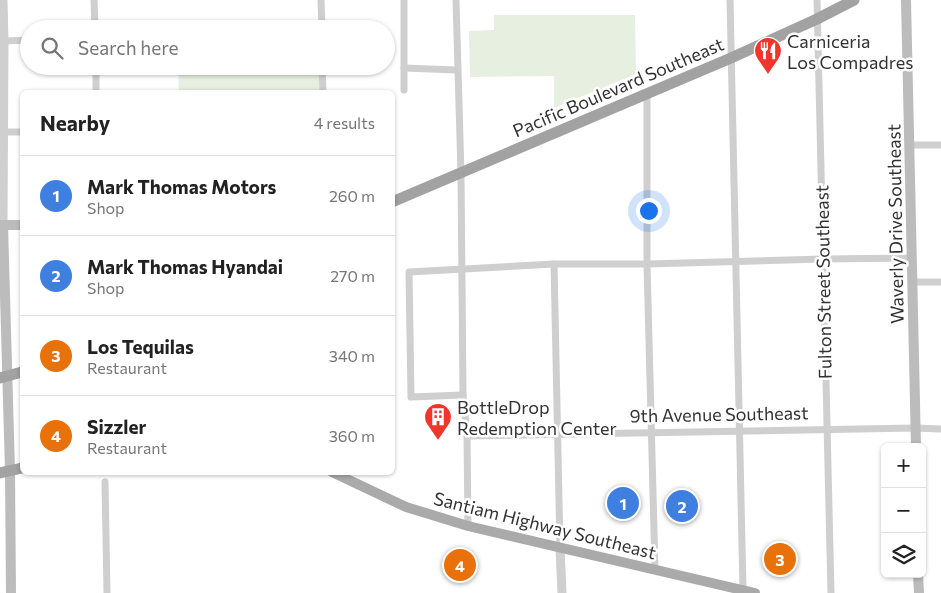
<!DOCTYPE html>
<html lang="en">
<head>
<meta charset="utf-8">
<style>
	body { margin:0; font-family:Commissioner,sans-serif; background:#f2f2f2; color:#222 }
	.controls { position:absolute; right:15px; bottom:15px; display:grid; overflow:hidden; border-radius:8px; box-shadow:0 1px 4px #0004 }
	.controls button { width:45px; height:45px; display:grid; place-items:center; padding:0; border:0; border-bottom:1px solid #e0e0e0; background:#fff; color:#222; font:25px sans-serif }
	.you { position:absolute; left:648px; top:210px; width:18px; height:18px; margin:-12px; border:4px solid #fff; border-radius:50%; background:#1a73e8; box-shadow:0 0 0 8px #1a73e833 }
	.badge { display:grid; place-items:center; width:32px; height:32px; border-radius:50%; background:#0f766e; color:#fff; font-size:16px; font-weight:700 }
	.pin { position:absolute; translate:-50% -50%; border:2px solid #fff; box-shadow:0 1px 5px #0006 }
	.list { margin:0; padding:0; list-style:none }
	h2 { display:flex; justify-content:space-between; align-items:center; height:65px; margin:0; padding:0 20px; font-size:21px }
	h2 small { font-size:16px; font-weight:400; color:#767676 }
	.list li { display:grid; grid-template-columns:32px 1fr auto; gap:15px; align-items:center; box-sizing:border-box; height:80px; padding:0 20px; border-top:1px solid #e0e0e0 }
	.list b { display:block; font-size:19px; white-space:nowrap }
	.list p { margin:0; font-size:16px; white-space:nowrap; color:#767676 }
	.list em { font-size:16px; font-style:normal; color:#767676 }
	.icon { flex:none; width:28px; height:28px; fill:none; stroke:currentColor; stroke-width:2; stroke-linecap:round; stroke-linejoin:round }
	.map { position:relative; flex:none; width:941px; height:593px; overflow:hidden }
	.search { position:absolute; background:#fff; box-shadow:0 1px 4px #0004; left:20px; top:20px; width:375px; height:55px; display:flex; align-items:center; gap:12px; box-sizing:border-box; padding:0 18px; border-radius:28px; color:#767676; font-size:19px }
	.panel { position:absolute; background:#fff; box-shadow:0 1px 4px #0004; left:20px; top:90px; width:375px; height:385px; border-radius:8px }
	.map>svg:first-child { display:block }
	.green { fill:#e7efe0 }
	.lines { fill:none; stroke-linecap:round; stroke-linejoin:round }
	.minor { stroke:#cfcfcf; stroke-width:7 }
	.tertiary { stroke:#cfcfcf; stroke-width:9 }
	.secondary { stroke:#bcbcbc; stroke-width:10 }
	.primary { stroke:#aaa; stroke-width:10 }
	.trunk { stroke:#a2a2a2; stroke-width:11 }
	.labels { text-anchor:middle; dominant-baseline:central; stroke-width:5; stroke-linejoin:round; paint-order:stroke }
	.poi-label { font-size:18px; fill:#323232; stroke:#fff; text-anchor:start }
	.street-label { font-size:18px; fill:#323232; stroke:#fff }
</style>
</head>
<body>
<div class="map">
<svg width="941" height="593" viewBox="0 0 941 593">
	<rect width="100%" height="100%" fill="#fff"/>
	<g class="green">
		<polygon points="494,15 635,15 636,74 554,108 554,76 470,77 469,31 494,30"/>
		<polygon points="178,66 322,66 323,92 179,92"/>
	</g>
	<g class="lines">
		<g class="minor">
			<polyline points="94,0 95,29"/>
			<polyline points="321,0 322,29"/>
			<polyline points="404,0 404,90"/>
			<polyline points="456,0 461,173 463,395 467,436 468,526"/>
			<polyline points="730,0 743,590"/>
			<polyline points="817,0 831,593"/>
			<polyline points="4,41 29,40"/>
			<polyline points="96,66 96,92"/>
			<polyline points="322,66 323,92"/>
			<polyline points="404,68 457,70"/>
			<polyline points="647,93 647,264 655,569"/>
			<polyline points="4,132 22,132"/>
			<polyline points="910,145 941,145"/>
			<polyline points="554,264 560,548"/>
			<polyline points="912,282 941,282"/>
			<polyline points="463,395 411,397 409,272 554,264 647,264 822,259 912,258"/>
			<polyline points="467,436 915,428 941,429"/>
			<polyline points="105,482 107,593"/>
		</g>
		<g class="tertiary">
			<polyline points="3,0 4,41 3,225"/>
			<polyline points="560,548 562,593"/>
		</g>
		<g class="secondary">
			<polyline points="906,0 916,447"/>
			<polyline points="0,225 22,225"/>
			<polyline points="3,225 10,471 11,593"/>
			<polyline points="918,574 919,593"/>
		</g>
		<polyline class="primary" points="332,472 406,507 468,526 755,593"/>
		<g class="trunk">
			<polyline points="392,202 731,58 817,19 854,0"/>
			<polyline points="0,378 22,372"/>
			<polyline points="0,473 22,468"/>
		</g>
	</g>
	<defs>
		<symbol id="restaurant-pin" viewBox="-11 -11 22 30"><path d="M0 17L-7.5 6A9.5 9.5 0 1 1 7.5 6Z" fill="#f1352d" stroke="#fff"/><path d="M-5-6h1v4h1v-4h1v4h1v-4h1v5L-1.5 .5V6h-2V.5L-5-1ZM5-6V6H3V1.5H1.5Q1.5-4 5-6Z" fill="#fff"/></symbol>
		<symbol id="building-pin" viewBox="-11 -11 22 30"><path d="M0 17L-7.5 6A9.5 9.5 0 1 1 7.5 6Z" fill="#f1352d" stroke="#fff"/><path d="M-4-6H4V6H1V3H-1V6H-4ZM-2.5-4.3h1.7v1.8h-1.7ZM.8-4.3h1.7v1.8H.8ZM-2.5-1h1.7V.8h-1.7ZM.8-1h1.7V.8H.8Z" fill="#fff"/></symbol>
	</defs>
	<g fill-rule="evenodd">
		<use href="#restaurant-pin" x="752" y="35" width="32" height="43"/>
		<use href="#building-pin" x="422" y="401" width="32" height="43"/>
	</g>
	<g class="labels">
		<g class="poi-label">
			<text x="787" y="41">Carniceria<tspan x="787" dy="21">Los Compadres</tspan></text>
			<text x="457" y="407">BottleDrop<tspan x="457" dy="21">Redemption Center</tspan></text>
		</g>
		<g class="street-label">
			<text transform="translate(618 87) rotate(-23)">Pacific Boulevard Southeast</text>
			<text transform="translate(895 224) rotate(-91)">Waverly Drive Southeast</text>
			<text transform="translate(823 282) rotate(-91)">Fulton Street Southeast</text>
			<text transform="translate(719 414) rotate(-1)">9th Avenue Southeast</text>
			<text transform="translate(545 525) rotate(14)">Santiam Highway Southeast</text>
		</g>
	</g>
</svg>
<div class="controls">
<button>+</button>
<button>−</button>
<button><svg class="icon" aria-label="layers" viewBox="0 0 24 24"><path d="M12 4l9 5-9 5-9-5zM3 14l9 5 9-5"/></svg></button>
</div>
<div class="you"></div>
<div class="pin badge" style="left:623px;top:503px;background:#3f7fe0">1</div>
<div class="pin badge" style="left:682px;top:506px;background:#3f7fe0">2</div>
<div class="pin badge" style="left:780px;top:559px;background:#e8710a">3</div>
<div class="pin badge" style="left:460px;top:565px;background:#e8710a">4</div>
<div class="search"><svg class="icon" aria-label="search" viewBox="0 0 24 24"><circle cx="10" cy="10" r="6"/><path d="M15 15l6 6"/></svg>Search here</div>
<section class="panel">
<h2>Nearby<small>4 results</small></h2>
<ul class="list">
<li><span class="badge" style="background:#3f7fe0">1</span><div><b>Mark Thomas Motors</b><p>Shop</p></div><em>260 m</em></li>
<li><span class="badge" style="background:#3f7fe0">2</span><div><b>Mark Thomas Hyandai</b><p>Shop</p></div><em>270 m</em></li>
<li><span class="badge" style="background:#e8710a">3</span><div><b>Los Tequilas</b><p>Restaurant</p></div><em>340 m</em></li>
<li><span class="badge" style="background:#e8710a">4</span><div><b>Sizzler</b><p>Restaurant</p></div><em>360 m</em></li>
</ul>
</section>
</div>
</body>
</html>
